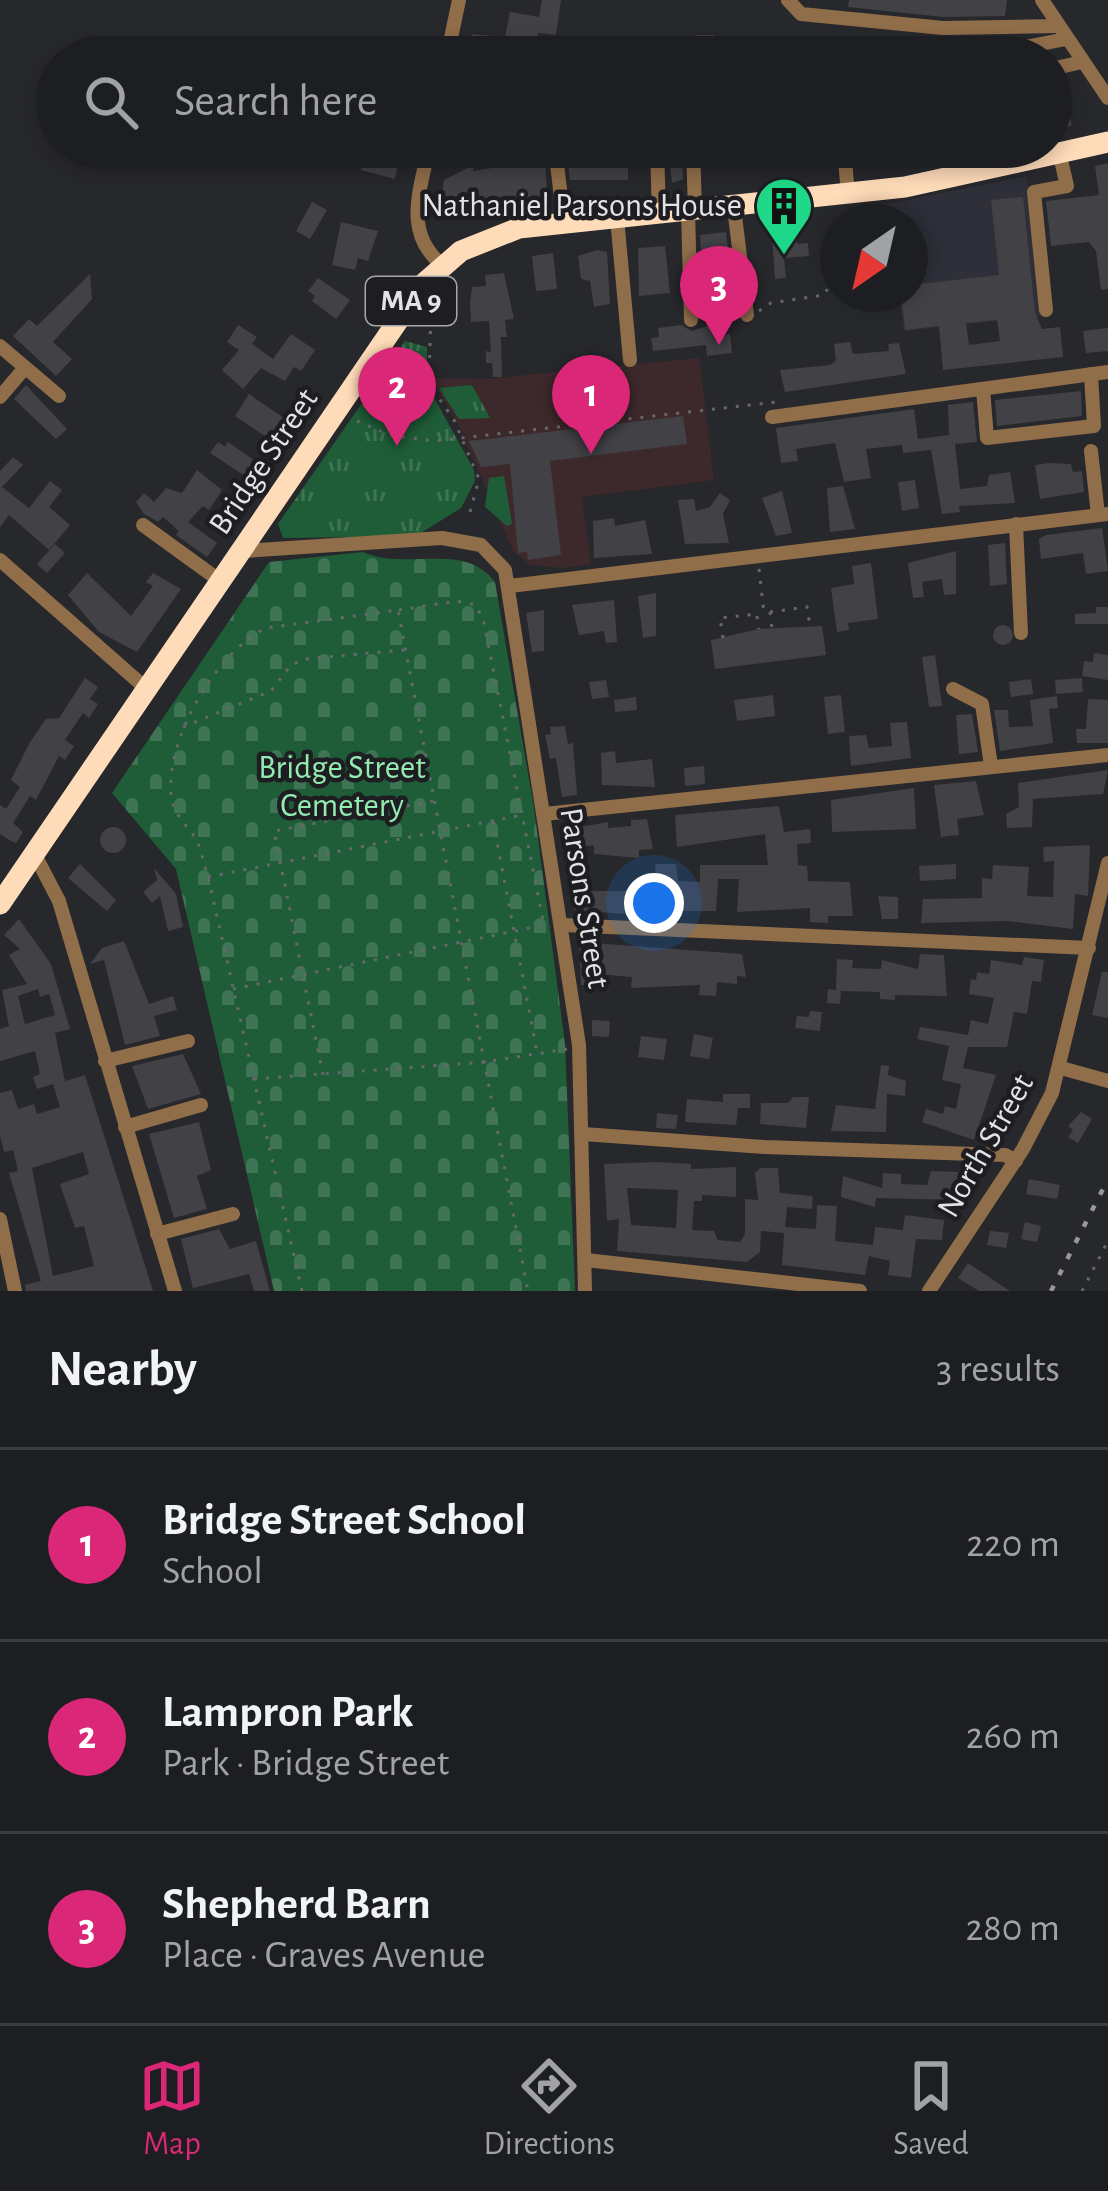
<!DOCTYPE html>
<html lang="en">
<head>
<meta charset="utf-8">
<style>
	body { margin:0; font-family:"Alegreya Sans",sans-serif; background:#25272a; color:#f1f3f6 }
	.compass { position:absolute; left:820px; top:204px; width:108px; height:108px; border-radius:50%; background:#1d1e21; box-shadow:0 6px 18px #0003; rotate:214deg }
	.you { position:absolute; left:654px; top:903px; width:42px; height:42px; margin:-30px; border:9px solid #fff; border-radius:50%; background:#1a73e8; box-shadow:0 0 0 18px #1a73e833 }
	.badge { display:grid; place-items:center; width:78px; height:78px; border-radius:50%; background:#db2777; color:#fff; font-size:39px; font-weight:700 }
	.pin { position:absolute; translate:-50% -99px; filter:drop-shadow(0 3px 6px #0008) }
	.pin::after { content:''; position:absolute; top:63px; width:42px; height:36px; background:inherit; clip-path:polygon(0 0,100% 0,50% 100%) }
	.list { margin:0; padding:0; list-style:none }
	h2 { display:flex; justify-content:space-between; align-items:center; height:156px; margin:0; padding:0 48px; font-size:51px }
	h2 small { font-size:39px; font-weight:400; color:#a0a2a5 }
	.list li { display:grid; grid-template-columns:78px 1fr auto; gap:36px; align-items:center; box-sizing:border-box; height:192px; padding:0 48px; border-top:3px solid #3b3c3f }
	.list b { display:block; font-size:45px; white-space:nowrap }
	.list p { margin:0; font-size:39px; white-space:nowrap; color:#a0a2a5 }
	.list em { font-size:39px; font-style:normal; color:#a0a2a5 }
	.icon { flex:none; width:66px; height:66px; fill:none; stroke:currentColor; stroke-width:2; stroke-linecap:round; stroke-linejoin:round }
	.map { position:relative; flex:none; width:1108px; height:1291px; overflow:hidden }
	.search { position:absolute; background:#1d1e21; box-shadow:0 6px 18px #0003; left:36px; right:36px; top:36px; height:132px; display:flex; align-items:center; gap:30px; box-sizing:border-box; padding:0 42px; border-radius:66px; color:#a0a2a5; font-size:45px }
	.sheet { height:732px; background:#1d1e21 }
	nav { display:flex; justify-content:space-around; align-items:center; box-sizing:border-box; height:168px; border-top:3px solid #3b3c3f; background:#1d1e21; font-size:33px; color:#a0a2a5 }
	nav a { display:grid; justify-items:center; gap:6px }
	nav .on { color:#db2777 }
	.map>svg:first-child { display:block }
	.built { fill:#2e2f39 }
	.education { fill:#3d292b }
	.cemetery { fill:url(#cemetery-stones) }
	.park { fill:url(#park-tufts) }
	.building { fill:#414146; fill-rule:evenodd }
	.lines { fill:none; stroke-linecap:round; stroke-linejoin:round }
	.path { stroke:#67686c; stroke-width:3; stroke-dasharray:3 9; stroke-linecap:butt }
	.minor { stroke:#916e4a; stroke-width:14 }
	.highway { stroke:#ffdcb9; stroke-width:21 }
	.rail { stroke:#97989b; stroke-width:4.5; stroke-dasharray:6 12; stroke-linecap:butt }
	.labels { text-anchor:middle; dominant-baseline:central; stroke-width:9; stroke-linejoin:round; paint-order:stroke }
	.shield { fill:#1e1e22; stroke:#a7a8aa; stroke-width:3 }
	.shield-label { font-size:30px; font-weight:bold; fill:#e2e3e5 }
	.poi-label { font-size:33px; fill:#e2e3e5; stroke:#1e1e22; text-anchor:end }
	.street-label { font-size:33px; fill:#e2e3e5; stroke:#1e1e22 }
	.park-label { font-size:33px; fill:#93ebb0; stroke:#1e1e22 }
</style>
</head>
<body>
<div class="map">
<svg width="1108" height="1291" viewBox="0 0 1108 1291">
	<defs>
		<pattern id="cemetery-stones" width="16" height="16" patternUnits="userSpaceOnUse" patternTransform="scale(3)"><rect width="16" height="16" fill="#1f5d38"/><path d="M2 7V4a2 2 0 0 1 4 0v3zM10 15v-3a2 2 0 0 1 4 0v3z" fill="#3f7455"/></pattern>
		<pattern id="park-tufts" width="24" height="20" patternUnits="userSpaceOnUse" patternTransform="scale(3)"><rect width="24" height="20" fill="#1f5d38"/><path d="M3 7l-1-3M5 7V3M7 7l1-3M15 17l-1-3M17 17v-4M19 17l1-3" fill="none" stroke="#3f7455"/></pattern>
	</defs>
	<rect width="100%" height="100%" fill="#27282c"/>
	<polygon class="built" points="1027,176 1042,316 904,331 899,294 910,294 910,222 890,222 887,204"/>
	<polygon class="education" points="699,358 714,480 582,497 591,564 562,568 530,565 513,551 460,428 431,378 485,379"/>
	<path class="cemetery" d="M363,552C406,572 464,540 495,582L534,808L565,1044L575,1291H274L176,869L112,793L269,562Z"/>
	<g class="park">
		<polygon points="405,341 427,347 427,385 474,470 475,481 461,508 416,536 283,538 278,524"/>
		<polygon points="472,385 490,418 459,419 439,388"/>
		<polygon points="504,476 512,524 507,526 485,507 489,478"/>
	</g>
	<g class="building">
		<polygon points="542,0 561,0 556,35 538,33 537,42 521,41 518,57 469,55 472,34 505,37 510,12 539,17"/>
		<polygon points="849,0 1007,0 1005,16 943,17 848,7"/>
		<rect x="696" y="35" width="18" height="22"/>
		<polygon points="379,36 423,42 424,57 376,51"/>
		<polygon points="622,39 622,57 603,57 602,40"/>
		<polygon points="1058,79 1072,125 1051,135 1051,80"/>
		<polygon points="366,147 400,151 395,179 361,170"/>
		<polygon points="453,147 479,147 475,164 450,159"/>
		<polygon points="566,147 628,147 628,180 570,180"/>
		<polygon points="668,147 682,147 683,179 672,183"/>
		<polygon points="865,147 920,147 920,154 866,160"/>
		<polygon points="545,160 548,203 453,209 441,202 444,180 475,164 473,171"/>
		<polygon points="1108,163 1108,289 1101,290 1096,251 1089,242 1051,246 1046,201 1099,195 1095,166"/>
		<path d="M1023,197L1035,312L1042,329L1060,327L1063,357L943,370L939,326L905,330L901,294H910V285L999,275L991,200ZM997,320L1000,341L969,345L966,323Z"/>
		<polygon points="312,202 327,210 310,239 296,231"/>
		<polygon points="341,222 378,231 368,261 358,258 355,270 332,265"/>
		<polygon points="726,232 730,264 718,265 717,255 701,256 700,235"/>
		<polygon points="797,235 797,244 808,243 809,256 784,258 786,278 775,279 772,237"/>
		<polygon points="665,246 670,293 639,296 638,248"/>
		<polygon points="597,250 607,252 610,304 594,307 590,281 581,279 578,256"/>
		<polygon points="553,253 557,289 536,291 532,256"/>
		<polygon points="504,273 514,319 505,320 507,337 501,337 502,377 493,377 492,363 486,363 486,351 491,352 489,321 471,322 470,303 472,287 486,286 485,275"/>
		<polygon points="90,274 92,299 53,342 72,359 56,376 13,336 29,319 37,326"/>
		<polygon points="318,278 350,300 336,319 312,301 315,296 308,291"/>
		<polygon points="713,324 715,336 730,334 732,353 707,356 706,345 653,351 651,338 659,337 658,328 681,325 692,331"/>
		<polygon points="238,325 257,337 252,344 273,359 291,334 315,350 301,371 294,367 285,381 261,368 243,389 222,370 239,350 227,342"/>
		<polygon points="1108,328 1108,351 1086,353 1083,331"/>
		<polygon points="850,342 853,354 889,351 888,344 899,343 906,374 785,392 780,370 830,365 836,361 834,344"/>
		<polygon points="26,385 67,429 56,439 14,399"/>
		<polygon points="1081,391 1082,416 997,426 995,400"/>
		<polygon points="249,394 284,418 269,439 235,416"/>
		<polygon points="973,402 977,442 955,444 960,489 987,486 989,475 1010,472 1015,503 959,506 960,512 942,514 931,450 903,453 902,445 866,449 871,478 844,482 835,443 796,449 798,461 781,463 776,428 914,409 918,439 949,435 948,405"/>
		<polygon points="683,416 687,444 550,461 561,555 528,560 527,552 518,553 510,464 481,467 469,441"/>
		<polygon points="218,442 225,447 228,442 261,465 251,480 210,453"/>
		<polygon points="13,457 23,465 2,487 29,508 50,481 62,490 49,507 70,525 49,550 9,515 0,527 0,471"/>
		<polygon points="1049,463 1071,464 1073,472 1082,471 1084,492 1040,499 1035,465"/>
		<polygon points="197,470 222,490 209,510 203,506 188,522 217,543 207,557 176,535 179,531 163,517 158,522 144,514 136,502 144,493 154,502 166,488 182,493"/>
		<polygon points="915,480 919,508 902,511 898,482"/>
		<polygon points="843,486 855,529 830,532 827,488"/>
		<polygon points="782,491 792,533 776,536 762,498"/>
		<polygon points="720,493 730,500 723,514 729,543 685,544 678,500 694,499 696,511 710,507"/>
		<polygon points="614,518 615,526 645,520 652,554 594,558 593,521"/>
		<polygon points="1102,528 1108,571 1086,574 1083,553 1041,559 1039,539 1046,535"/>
		<polygon points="1005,543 1007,584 990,586 988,545"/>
		<polygon points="55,544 65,553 47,573 37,564"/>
		<polygon points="956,551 956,594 944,595 942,579 922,582 924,597 913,598 908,563"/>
		<polygon points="871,563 878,619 848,623 849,630 837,632 831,588 854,584 852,566"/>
		<polygon points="87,573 131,616 153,586 146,582 153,573 181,589 137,652 99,632 68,595"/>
		<polygon points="656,593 656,636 643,638 638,596"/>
		<polygon points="614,600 617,642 606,643 604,631 579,635 572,605"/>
		<polygon points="1096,607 1108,607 1108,624 1075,624 1075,614 1096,613"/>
		<polygon points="544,610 544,651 532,652 526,613"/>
		<circle cx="1003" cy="635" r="10"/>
		<polygon points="822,626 826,655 715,669 711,640 759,629"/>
		<polygon points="1094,653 1108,655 1108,680 1082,676 1084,661 1093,662"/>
		<polygon points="935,655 942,706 929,707 922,657"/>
		<polygon points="85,678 98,687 90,699 98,704 89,718 83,713 65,740 74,746 65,760 59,756 36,800 30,796 13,823 23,832 16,843 11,841 0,834 0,805 6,809 20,787 11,780 30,742 46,719 59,718"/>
		<polygon points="1082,678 1083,692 1056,694 1055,680"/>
		<polygon points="1031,679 1033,694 1011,697 1009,682"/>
		<polygon points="606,680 609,697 592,699 589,682"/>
		<polygon points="773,695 775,716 737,721 734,700"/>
		<polygon points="841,695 845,732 828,734 824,697"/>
		<polygon points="1057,696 1058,708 1049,709 1053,743 1000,751 994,710 1008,710 1009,727 1033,726 1030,700"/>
		<polygon points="636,697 637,710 615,712 614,700"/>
		<polygon points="1088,699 1108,700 1108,743 1077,743 1076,729 1086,729"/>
		<polygon points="972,714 978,752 959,754 956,715"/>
		<polygon points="907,722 911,758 851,766 849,736 866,735 869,748 892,746 890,723"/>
		<polygon points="565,726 568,744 573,743 577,795 562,797 556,758 550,759 545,735 551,734 550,727"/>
		<polygon points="615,751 616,763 652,759 655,787 602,785 601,753"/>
		<polygon points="704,766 705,784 685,786 684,768"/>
		<polygon points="1108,770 1103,794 1033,799 1032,827 1007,828 1006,814 1019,807 1018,783"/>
		<polygon points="976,781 984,815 957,819 959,835 941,837 934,785"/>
		<polygon points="914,788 916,829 832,832 831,800"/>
		<polygon points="779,806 784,832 810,829 811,843 797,844 798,865 807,866 808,881 850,882 853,916 828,916 828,923 810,922 810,908 737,912 739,879 718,879 716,911 654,911 650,916 574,910 577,876 590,875 591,891 636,891 636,879 656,880 655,864 676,864 678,881 700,882 700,865 768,865 765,834 677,847 675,815"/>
		<polygon points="647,819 653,849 639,850 639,858 594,854 594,845 567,849 564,830 608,822 608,828 631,826 631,820"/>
		<circle cx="113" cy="840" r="13"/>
		<polygon points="1090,845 1088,896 1075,894 1073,929 1007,921 921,923 923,899 982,898 982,878 992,879 993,865 1029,867 1027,896 1053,897 1054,861 1044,862 1043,847"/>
		<polygon points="80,864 116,900 107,911 68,878"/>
		<polygon points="956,864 956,879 920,881 919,866"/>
		<polygon points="154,868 176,894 183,927 168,931 160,896 152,903 143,892 157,880"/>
		<polygon points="878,896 898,897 898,919 882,919"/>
		<path d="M19,919L51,964L70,1029L55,1033L65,1081L85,1075L153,1291H26L25,1285L41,1281L9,1173L18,1171L13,1150L4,1152L0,1136V1093L12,1090L18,1109L34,1104L37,1114L60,1107L53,1084L37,1089L33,1077L40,1074L35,1051L0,1061V1029L9,1026L2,990L27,984L9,955L20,949L4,935ZM38,989L40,997L49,994L55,1015L25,1024L18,996ZM83,1152L89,1174L60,1184L75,1228L84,1226L94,1266L53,1276L32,1168Z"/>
		<polygon points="124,941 149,1004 173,996 177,1010 154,1016 160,1036 125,1045 104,960 90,964 102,948"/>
		<polygon points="579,942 742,954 746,977 737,976 737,984 717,982 716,996 699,995 700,985 631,988 632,977 598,974 597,986 581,985"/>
		<polygon points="920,954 944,955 947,996 895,995 895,1000 880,999 880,992 841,991 840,1004 827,1003 828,989 836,990 837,959 853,960 852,968 881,969 882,960 918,969"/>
		<polygon points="1024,957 1044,960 1041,982 1032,981 1027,1014 1014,1012 1007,1047 968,1047 963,1068 996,1075 974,1140 922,1122 926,1109 943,1114 945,1106 956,1109 961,1084 942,1080 949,1046 917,1039 920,1027 968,1035 971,1020 988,1024 994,998 969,994 971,979 976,980 977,972 989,974 991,960 1022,965"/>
		<polygon points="1102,972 1108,972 1108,1018 1092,1015"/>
		<polygon points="810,1011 822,1012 820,1031 795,1028 797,1016 809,1017"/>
		<polygon points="592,1020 610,1021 609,1037 592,1036"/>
		<polygon points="694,1034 713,1038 709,1059 690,1056"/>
		<polygon points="641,1036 667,1039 664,1060 638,1057"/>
		<polygon points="183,1054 201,1094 148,1109 132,1066"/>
		<polygon points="881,1065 889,1066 888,1075 906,1081 905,1096 887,1094 886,1132 831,1131 836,1105 875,1109"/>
		<polygon points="723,1094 750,1094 750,1108 738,1108 736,1125 685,1122 687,1099 723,1102"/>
		<polygon points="793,1097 809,1097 806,1128 760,1124 761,1103 788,1103"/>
		<polygon points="1081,1112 1092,1119 1078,1143 1068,1137 1073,1130 1068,1126"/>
		<polygon points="657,1113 678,1115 676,1129 656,1128"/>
		<polygon points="199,1122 211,1170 197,1176 207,1209 174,1218 149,1134"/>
		<path d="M656,1162L691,1164V1169L736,1167V1197L702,1195V1201H694L692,1230L714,1231L718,1240L740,1242L745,1234V1199L758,1200L755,1173L760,1168H778L780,1193L813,1196L812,1209L787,1207L785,1227L816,1229L817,1205L837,1206L835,1241L873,1245L875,1227L903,1230L905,1215L944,1220L942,1240L916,1239L911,1278L888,1275L890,1261L869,1256L865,1275L782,1265L784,1233L761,1231L760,1252L747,1262L617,1251L619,1219L607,1221L604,1164ZM627,1188L678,1190L676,1228L631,1225Z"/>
		<polygon points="931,1171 958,1172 958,1200 876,1198 875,1207 841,1197 843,1176 882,1188 883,1173 901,1174 901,1184 927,1185"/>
		<polygon points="1029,1179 1060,1185 1057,1199 1026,1194"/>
		<polygon points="1025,1222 1041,1226 1037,1242 1021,1239"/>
		<polygon points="219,1229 230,1249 256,1241 270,1291 254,1291 249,1274 193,1288 181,1239"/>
		<polygon points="990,1231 1009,1233 1006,1248 987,1245"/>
		<polygon points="968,1263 1010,1291 979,1291 958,1278"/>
	</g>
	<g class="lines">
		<g class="path">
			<polyline points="850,213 851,222"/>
			<polyline points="431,307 429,384 454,420 479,479 470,512"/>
			<polyline points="759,311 771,303 824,295 838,271"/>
			<polyline points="357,421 390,435 435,441 776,402"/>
			<polyline points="759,569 764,613"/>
			<polyline points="770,612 807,607 810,627"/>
			<polyline points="770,612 772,628"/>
			<polyline points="757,616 759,629"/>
			<polyline points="723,638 720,618 757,614"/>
			<polyline points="183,727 271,691 291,665 305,659 404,650"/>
			<polyline points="493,821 537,1052"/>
			<polyline points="208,877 522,815"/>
			<polyline points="233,989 544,925 483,618 475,605 457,601 399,610"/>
			<polyline points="323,1075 274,831 433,801"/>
			<polyline points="254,1079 485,1062 567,1049"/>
			<path d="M302,1291L208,877C204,865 202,852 197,841C189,827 175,816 172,801C162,744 215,653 266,628L398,610L528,1291"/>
			<polyline points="1082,1291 1108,1241"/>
		</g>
		<g class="minor">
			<polyline points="788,0 801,14 943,28 1058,26"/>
			<polyline points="1042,0 1108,98"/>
			<polyline points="447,57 459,0"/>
			<polyline points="975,57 1066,39"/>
			<polyline points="1051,69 1082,62"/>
			<path d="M429,147C420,192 403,232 442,265"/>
			<polyline points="555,147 564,223"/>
			<polyline points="657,147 659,214"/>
			<polyline points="693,147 695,211"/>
			<polyline points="844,147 848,195"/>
			<polyline points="980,147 985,172"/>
			<polyline points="734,207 747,315"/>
			<polyline points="688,211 691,320"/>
			<polyline points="617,218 630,360"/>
			<polyline points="1046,310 1034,192 1067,186 1060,156"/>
			<polyline points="0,346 59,396"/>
			<polyline points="983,389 987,438 1094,426 1091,374"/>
			<polyline points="0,397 23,370"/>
			<polyline points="772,417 1108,372"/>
			<polyline points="1091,451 1098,515"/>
			<polyline points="1016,524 1021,633"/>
			<polyline points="143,525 223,583"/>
			<polyline points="244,551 442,538 481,545 505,570 579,1045 585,1291"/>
			<polyline points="0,560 149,691"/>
			<polyline points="510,586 1108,514"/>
			<polyline points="953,689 982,704 991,766"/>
			<polyline points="544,814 1108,755"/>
			<polyline points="36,857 59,901 175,1291"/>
			<polyline points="563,925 1089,948"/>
			<polyline points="105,1061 188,1041"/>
			<polyline points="1061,1068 1108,1081"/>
			<polyline points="125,1127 201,1105"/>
			<polyline points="583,1134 764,1147 1005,1155 1016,1161"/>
			<polyline points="0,1219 15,1291"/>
			<polyline points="157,1234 233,1214"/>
			<polyline points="586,1260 860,1291"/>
			<polyline points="929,1291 1023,1149 1052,1093 1108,863"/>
		</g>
		<polyline class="highway" points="0,904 423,284 461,251 519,228 905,187 1108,142"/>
		<polyline class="rail" points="1051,1291 1108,1179"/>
	</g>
	<defs>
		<symbol id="building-pin" viewBox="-11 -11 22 30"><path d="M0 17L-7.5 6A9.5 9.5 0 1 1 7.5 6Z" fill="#1ed887" stroke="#1e1e22"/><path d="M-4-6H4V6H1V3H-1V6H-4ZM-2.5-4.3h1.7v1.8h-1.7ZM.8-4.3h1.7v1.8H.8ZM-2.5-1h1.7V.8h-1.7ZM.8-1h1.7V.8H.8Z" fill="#111"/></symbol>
	</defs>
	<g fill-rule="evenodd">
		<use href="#building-pin" x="751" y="173" width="66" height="90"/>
	</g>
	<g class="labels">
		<rect class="shield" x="366" y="277" width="90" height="48" rx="9"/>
		<g class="shield-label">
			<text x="411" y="301">MA 9</text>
		</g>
		<g class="poi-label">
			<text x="742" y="206">Nathaniel Parsons House</text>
		</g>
		<g class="street-label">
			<text transform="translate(264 462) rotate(-56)">Bridge Street</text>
			<text transform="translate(584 898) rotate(81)">Parsons Street</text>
			<text transform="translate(986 1146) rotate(-60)">North Street</text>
		</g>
		<g class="park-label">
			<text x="342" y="768">Bridge Street<tspan x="342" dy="38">Cemetery</tspan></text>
		</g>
	</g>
</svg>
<svg class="compass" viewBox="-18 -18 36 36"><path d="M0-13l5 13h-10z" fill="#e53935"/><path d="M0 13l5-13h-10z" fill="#a0a2a5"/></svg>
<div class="you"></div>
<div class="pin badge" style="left:591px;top:454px">1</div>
<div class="pin badge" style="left:397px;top:446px">2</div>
<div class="pin badge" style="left:719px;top:345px">3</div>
<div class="search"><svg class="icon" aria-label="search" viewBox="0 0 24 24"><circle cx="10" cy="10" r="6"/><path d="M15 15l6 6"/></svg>Search here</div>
</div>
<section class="sheet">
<h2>Nearby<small>3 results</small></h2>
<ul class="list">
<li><span class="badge">1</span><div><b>Bridge Street School</b><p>School</p></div><em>220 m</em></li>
<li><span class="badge">2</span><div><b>Lampron Park</b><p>Park · Bridge Street</p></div><em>260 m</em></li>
<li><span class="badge">3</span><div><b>Shepherd Barn</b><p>Place · Graves Avenue</p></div><em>280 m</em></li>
</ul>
</section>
<nav>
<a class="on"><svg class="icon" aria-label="map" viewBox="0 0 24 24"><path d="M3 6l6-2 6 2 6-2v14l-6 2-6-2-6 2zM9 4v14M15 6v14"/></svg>Map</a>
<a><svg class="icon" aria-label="directions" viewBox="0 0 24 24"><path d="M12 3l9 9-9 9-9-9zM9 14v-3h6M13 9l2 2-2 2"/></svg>Directions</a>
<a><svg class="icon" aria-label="saved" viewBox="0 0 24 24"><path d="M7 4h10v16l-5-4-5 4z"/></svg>Saved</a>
</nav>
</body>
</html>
